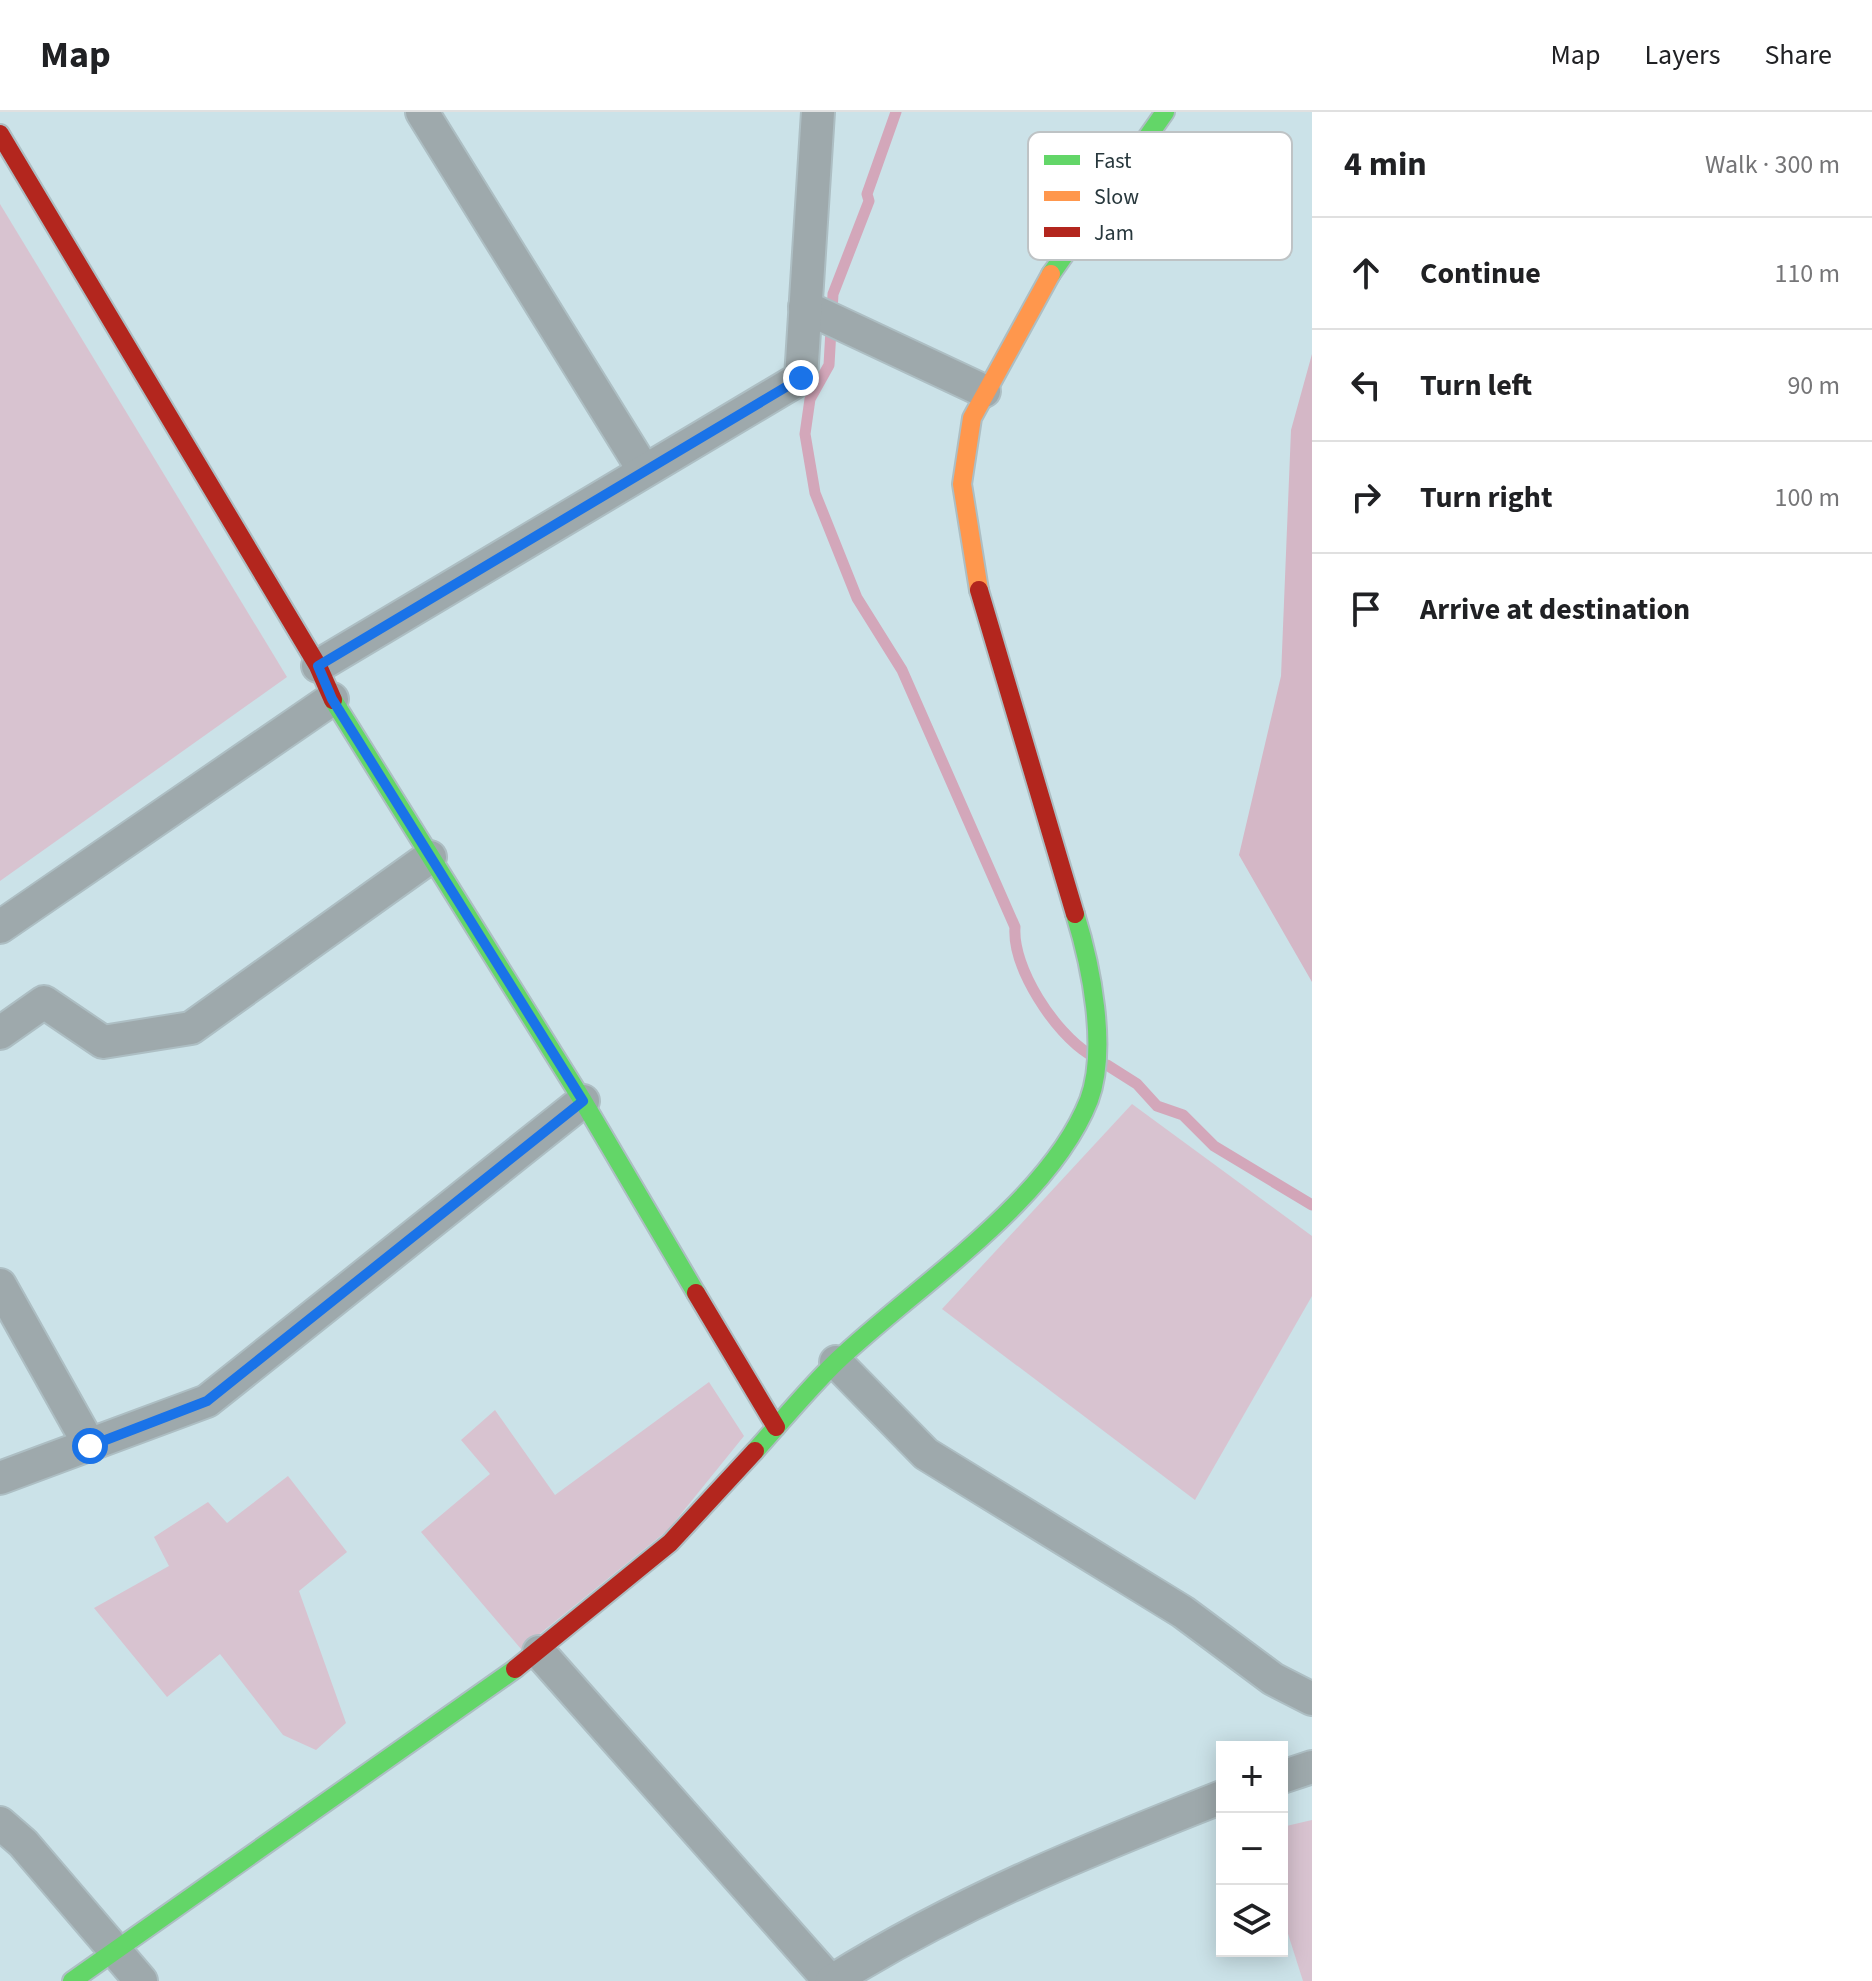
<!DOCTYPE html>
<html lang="en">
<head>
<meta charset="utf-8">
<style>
	body { margin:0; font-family:"Source Sans 3",sans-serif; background:#f6f6f6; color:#202124 }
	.controls { position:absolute; right:24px; bottom:24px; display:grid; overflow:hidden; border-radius:0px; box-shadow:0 4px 20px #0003 }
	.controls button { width:72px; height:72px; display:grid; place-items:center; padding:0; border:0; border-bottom:2px solid #e0e0e0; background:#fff; color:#202124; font:40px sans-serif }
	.stop { position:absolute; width:24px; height:24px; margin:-18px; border:6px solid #1a73e8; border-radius:50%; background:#fff }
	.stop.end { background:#1a73e8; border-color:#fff; box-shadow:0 2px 8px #0008 }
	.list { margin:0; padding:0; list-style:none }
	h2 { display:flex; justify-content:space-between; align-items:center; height:104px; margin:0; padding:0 32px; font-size:34px }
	h2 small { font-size:26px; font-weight:400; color:#757577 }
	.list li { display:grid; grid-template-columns:52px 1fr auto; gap:24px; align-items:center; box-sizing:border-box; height:112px; padding:0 32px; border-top:2px solid #e0e0e0 }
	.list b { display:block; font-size:30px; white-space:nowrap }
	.list em { font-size:26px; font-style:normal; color:#757577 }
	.icon { flex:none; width:44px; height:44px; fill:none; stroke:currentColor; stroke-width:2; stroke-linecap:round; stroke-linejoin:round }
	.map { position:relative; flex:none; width:1312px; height:1869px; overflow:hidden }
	header { display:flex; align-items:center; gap:48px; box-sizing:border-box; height:112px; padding:0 40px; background:#fff; border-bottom:2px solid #e0e0e0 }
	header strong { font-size:38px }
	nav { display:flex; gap:44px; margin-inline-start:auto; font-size:28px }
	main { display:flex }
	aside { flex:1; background:#fff }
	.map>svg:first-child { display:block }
	.green { fill:#d8c3d0 }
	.forest { fill:#d4b7c6 }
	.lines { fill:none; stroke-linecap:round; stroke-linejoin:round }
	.stream { stroke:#d3a7ba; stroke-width:11 }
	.street-casing { stroke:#adbec3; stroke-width:36 }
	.fast-casing { stroke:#adbec3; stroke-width:22 }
	.slow-casing { stroke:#adbec3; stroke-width:22 }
	.jam-casing { stroke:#adbec3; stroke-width:22 }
	.street { stroke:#9ea9ac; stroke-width:32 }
	.fast { stroke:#63d668; stroke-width:18 }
	.slow { stroke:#ff974d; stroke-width:18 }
	.jam { stroke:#b3261e; stroke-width:18 }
	.route { stroke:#1a73e8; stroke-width:10 }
	.key { fill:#fff; stroke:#bec3c5; stroke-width:2 }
	.key-label { font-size:22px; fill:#28383d }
</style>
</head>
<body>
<header>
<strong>Map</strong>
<nav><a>Map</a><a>Layers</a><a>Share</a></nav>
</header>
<main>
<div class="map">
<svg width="1312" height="1869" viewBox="0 0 1312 1869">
	<rect width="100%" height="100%" fill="#cbe2e8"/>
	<g class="green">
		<polygon points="0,92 287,565 0,769"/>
		<polygon points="1132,992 1312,1124 1312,1184 1195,1388 942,1197"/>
		<polygon points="709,1270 744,1324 668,1418 521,1537 421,1420 490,1362 461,1328 495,1298 555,1383"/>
		<polygon points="288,1364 347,1440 299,1479 346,1611 316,1638 283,1623 220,1542 167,1585 94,1496 169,1454 154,1425 208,1390 227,1411"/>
		<polygon points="1312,1708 1312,1869 1303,1869 1282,1803 1282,1715"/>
	</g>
	<polygon class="forest" points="1312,242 1312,870 1239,743 1281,564 1291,318"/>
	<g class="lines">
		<g class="stream">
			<path d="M896,0L867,82L869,89L833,182L829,253L810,287L805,322L815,381L857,486L902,558L1015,815C1012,856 1055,921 1089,942"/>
			<polyline points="1107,953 1137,972 1157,994 1183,1003 1214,1034 1312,1093"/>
		</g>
		<defs>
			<g id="street">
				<polyline points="422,0 643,357"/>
				<polyline points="805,195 984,279"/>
				<polyline points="318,554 801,266 818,0"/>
				<polyline points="0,815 332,587"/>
				<polyline points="0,921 44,890 103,930 191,916 430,745"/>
				<polyline points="0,1173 90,1334"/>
				<polyline points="836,1250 926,1342 1183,1500 1273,1567 1312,1587"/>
				<polyline points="0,1366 207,1289 583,989"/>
				<polyline points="539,1540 830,1869"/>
				<polyline points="1282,1665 1312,1655"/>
				<polyline points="0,1711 23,1731 141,1869"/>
				<path d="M832,1869C959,1790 1083,1740 1222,1685"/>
			</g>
			<g id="fast">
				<polyline points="1051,162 1165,0"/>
				<polyline points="333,588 583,989 696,1181"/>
				<path d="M755,1339C782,1309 808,1277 837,1249C916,1174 1049,1090 1089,988C1108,937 1091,853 1075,802"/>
				<polyline points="72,1869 515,1557"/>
			</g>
			<polyline id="slow" points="979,478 962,372 972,306 1051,162"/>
			<g id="jam">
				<polyline points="0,22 318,554 333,588"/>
				<polyline points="979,478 1075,802"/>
				<polyline points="696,1181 776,1315"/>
				<polyline points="515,1557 670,1431 755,1339"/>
			</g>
		</defs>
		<use href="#street" class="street-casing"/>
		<use href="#fast" class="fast-casing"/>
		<use href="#slow" class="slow-casing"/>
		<use href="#jam" class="jam-casing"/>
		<use href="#street" class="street"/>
		<use href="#fast" class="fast"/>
		<use href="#slow" class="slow"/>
		<use href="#jam" class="jam"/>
	</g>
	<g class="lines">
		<polyline class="route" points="90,1334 207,1289 583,989 332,587 318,554 801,266"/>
	</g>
	<rect x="1028" y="20" width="264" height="128" rx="12" class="key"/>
	<rect x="1044" y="43" width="36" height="10" fill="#63d668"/>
	<rect x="1044" y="79" width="36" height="10" fill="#ff974d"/>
	<rect x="1044" y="115" width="36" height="10" fill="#b3261e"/>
	<g class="key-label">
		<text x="1094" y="56">Fast</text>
		<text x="1094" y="92">Slow</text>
		<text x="1094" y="128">Jam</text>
	</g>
</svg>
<div class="controls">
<button>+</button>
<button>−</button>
<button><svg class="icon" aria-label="layers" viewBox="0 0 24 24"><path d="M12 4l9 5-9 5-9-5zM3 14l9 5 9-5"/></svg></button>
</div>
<div class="stop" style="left:90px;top:1334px"></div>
<div class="stop end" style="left:801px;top:266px"></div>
</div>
<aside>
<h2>4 min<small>Walk · 300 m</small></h2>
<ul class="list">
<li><svg class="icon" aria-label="ahead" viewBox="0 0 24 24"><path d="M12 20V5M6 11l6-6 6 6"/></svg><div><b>Continue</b></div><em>110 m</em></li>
<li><svg class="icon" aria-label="left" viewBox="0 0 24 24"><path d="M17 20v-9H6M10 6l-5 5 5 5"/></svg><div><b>Turn left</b></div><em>90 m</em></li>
<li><svg class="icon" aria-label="right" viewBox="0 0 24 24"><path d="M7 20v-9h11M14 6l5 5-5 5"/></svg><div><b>Turn right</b></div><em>100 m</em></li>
<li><svg class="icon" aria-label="arrive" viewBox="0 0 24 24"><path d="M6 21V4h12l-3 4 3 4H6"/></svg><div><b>Arrive at destination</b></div></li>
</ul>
</aside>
</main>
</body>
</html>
